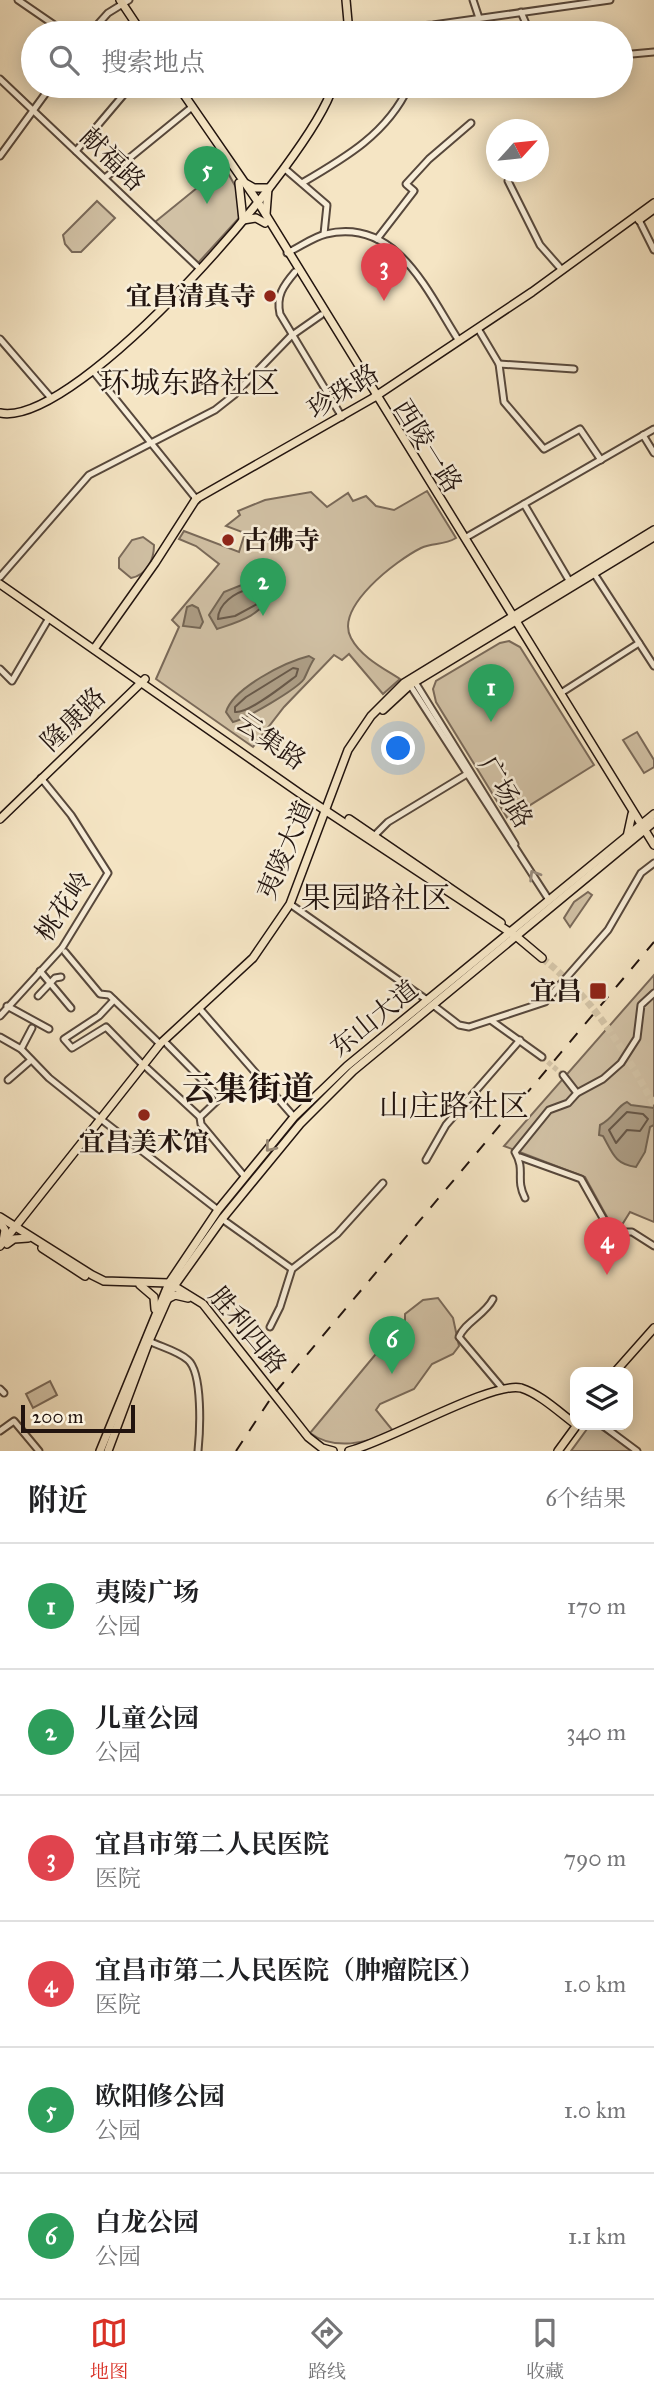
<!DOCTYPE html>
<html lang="zh">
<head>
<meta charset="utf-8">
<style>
	body { margin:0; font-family:"IM FELL Great Primer","Noto Serif SC",serif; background:#f2f2f2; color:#202124 }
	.controls { position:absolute; right:21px; bottom:21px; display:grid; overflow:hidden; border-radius:14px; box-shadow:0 4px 18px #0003 }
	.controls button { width:63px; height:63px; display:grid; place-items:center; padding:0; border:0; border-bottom:2px solid #e0e0e0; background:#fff; color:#202124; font:35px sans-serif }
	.compass { position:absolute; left:486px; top:119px; width:63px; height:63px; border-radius:50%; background:#fff; box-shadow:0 4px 18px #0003; rotate:63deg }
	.scale { position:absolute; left:21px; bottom:18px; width:114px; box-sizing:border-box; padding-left:7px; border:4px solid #22140f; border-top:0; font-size:19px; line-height:24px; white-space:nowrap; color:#22140f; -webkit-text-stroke:5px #f8eed9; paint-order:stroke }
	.you { position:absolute; left:399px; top:749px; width:24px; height:24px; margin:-18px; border:5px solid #fff; border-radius:50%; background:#1a73e8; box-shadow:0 0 0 10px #1a73e833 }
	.badge { display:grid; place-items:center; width:46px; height:46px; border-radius:50%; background:#d93025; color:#fff; font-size:23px; font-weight:700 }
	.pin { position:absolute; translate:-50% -58px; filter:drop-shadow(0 2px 4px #0008) }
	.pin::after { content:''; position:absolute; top:37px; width:24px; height:21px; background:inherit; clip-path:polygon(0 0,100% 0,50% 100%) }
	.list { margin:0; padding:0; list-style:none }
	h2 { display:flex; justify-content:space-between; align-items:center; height:91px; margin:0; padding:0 28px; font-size:30px }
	h2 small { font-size:23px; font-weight:400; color:#757577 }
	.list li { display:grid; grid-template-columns:46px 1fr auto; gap:21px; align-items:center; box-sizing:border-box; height:126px; padding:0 28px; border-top:2px solid #e0e0e0 }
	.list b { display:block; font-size:26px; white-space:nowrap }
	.list p { margin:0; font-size:23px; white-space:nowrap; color:#757577 }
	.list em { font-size:23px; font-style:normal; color:#757577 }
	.icon { flex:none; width:38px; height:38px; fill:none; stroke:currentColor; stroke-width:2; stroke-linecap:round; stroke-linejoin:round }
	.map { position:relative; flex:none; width:654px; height:1451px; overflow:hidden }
	.search { position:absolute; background:#fff; box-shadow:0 4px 18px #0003; left:21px; right:21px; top:21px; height:77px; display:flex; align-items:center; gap:18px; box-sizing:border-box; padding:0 24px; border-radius:38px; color:#757577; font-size:26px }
	.sheet { height:847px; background:#fff }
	nav { display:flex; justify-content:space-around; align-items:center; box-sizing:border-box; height:98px; border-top:2px solid #e0e0e0; background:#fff; font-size:19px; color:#757577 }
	nav a { display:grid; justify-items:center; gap:4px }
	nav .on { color:#d93025 }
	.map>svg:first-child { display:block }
	.green { fill:#d1c1a5; stroke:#7a6a5a; stroke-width:2 }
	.water { fill:#ad9e86; stroke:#756756; stroke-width:2 }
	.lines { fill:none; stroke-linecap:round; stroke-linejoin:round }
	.shore { stroke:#68594a; stroke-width:2 }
	.minor-tunnel { stroke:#d5c6a9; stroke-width:5; stroke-dasharray:5 2.5; stroke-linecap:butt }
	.major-tunnel { stroke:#d5c6a9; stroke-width:7; stroke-dasharray:7 3.5; stroke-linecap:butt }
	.minor-casing { stroke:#57483c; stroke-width:9 }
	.major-casing { stroke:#22140f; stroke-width:10 }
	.minor { stroke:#f8eed9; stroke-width:5 }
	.major { stroke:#f5e5c4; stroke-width:7 }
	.rail { stroke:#22140f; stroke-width:2; stroke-dasharray:12 12; stroke-linecap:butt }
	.oneway { stroke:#988c7e }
	.oneway2 { stroke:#968773 }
	.poi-dot { fill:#8f2418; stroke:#f8eed9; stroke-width:2.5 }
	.labels { text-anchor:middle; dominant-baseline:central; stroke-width:5; stroke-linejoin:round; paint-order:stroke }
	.street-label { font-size:26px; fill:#22140f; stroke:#f8eed9 }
	.poi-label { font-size:26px; font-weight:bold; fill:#22140f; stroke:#f8eed9; text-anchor:end }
	.quarter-label { font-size:30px; fill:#22140f; stroke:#f8eed9 }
	.district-label { font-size:33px; font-weight:bold; fill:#22140f; stroke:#f8eed9 }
</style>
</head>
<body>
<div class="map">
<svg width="654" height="1451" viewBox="0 0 654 1451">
	<rect width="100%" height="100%" fill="#f5e5c4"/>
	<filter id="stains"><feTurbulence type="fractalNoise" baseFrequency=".00286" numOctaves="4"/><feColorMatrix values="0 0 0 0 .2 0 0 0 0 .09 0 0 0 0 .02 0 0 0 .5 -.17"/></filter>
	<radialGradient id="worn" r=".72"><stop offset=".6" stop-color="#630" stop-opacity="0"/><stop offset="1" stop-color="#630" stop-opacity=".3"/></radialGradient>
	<g class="green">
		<polygon points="224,166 238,191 239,218 198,263 155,222"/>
		<polygon points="97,201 115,218 81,252 72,252 65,244 63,235"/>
		<path d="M427,491L456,538C443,546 433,542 421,548C397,560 334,607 351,638C361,657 383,668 400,679L383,694L349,654L342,660L334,655L284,707L253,747L156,679L179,627L172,620L219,564L196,546L179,539L184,531L239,552L245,533L226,526L240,515L238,511L265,500L311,492L327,507L348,493L353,501L366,496L376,506L394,510Z"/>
		<path d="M143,537L154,545C154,560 147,575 131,578L119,568V558L132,540Z"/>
		<polygon points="509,641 520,647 594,765 508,819 436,702 433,689 436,681 500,643"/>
		<polygon points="637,732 654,760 654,767 644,773 623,740"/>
		<polygon points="588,892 592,895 570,927 564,918 574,902"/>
		<polygon points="654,975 654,1222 630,1212 620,1228 612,1226 585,1177 504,1146"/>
		<path d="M438,1298L453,1318L459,1346L453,1354L432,1364L414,1389L380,1404L376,1410L394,1432C366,1443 334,1451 310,1433L375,1355L405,1330V1314L423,1300Z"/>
		<polygon points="50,1381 57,1395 33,1408 26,1394"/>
		<polygon points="590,1425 595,1425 633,1451 571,1451"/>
	</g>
	<g class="water">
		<path d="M249,582L270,585L273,592C260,616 241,621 217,629L209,615L224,592Z"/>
		<polygon points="192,605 198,608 203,622 200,628 183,626 187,607"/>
		<path d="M309,656L314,659C310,665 307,673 304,679C297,689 246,719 233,722L226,712C233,688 285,662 309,656Z"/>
		<path d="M627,1102L631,1105L654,1108V1125L650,1127L645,1152L636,1167C615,1164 613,1154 603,1136L599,1135L600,1125C613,1119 617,1106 627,1102Z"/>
	</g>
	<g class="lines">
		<g class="shore">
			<path d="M250,589L263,592L259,603L235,616L218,619C218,604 235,592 250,589Z"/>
			<path d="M293,668L298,669L296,676C284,685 248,714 235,712V707L246,697Z"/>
			<polygon points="627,1112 643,1114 648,1119 640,1131 627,1130 616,1143 609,1130"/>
		</g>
		<polyline class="minor-tunnel" points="542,1057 563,1075"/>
		<path class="major-tunnel" d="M542,958C593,998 624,1049 654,1105"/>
		<defs>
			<g id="minor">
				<polyline points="18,0 66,33"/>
				<polyline points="473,0 479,18"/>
				<polyline points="521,12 530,33"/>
				<polyline points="349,31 433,25 610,0"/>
				<polyline points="90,33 108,13 129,0"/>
				<polyline points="621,55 654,52"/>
				<polyline points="0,79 199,268"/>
				<polyline points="76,151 131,86"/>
				<polyline points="0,156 51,86"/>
				<polyline points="284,168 327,205 324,234"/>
				<polyline points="105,178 192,107"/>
				<polyline points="508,181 540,245 562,270"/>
				<path d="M302,183C345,158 388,133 409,86"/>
				<polyline points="639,220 654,250"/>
				<polyline points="377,239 414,191 406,184 429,159 471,123"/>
				<path d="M287,253C300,247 313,237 326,234C397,217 428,293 459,341"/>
				<path d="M295,272C283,286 276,296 280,314L342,417"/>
				<polyline points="480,332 499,364 504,402 544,449 580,429 601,460"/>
				<polyline points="0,339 51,398"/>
				<polyline points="499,364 574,369"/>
				<polyline points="93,371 197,500"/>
				<polyline points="643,435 654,453"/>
				<polyline points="524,504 570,582"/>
				<polyline points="465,538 654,429"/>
				<polyline points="595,575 654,666"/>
				<polyline points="0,577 89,475 215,410 234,395 291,336 321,315"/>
				<polyline points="0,669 12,681 49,618"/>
				<polyline points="415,682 515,844"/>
				<polyline points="410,685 549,900"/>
				<polyline points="561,693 639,643"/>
				<polyline points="374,836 388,822 467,774"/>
				<polyline points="290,904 427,1000"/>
				<polyline points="65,952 100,994 109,995 160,1044"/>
				<polyline points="40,971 71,1008"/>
				<polyline points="38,996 55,978 61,977"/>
				<polyline points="114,1000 99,1016 64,1039 72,1048 106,1027 143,1065"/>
				<polyline points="433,1005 459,1025 469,1027 545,1002 608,930 641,873 654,863"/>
				<polyline points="7,1006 49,1029"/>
				<polyline points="199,1008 294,1117"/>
				<polyline points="0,1016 62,948 108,873 71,815 41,778"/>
				<polyline points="492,1021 542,1057"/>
				<polyline points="0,1037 21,1049 49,1078 99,1118"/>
				<polyline points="167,1044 220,1098 200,1117 201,1124 245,1177"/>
				<polyline points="21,1049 32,1028"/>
				<polyline points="147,1068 200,1117"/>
				<polyline points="563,1075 577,1093"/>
				<polyline points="8,1080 31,1060"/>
				<polyline points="102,1120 218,1210"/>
				<polyline points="520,1157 581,1179 608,1227 621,1232 632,1232 654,1246"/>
				<polyline points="426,1160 446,1125 520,1040"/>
				<path d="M525,1198C515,1178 526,1171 515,1152L549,1110L568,1103L577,1093L603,1079L621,1063L637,1038L641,1005L654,993"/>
				<polyline points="222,1219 292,1269"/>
				<path d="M493,1299C485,1315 465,1322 459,1337L502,1388"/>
				<polyline points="270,1327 280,1307 292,1269 337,1234 383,1183"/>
				<path d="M149,1341C161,1347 178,1351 188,1360C203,1373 200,1432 198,1451"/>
				<polyline points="0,1389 4,1393"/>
				<polyline points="602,1425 637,1451"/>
				<polyline points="0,1431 14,1421 39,1451"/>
			</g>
			<g id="major">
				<polyline points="120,0 142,33"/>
				<polyline points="346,0 349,33"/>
				<polyline points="178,86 258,202 654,845"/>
				<polyline points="239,183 243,220 256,218 265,223"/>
				<polyline points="247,184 254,188 268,188 266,214"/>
				<polyline points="639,220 654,209"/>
				<path d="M0,413C78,429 312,158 333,86"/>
				<polyline points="0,584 305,797 517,937 542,958"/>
				<polyline points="94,649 155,563 196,499 373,398 532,292 654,203"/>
				<polyline points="383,710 410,685 654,537"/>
				<polyline points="0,819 145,679"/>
				<polyline points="349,819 501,923"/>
				<polyline points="627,837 632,814"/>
				<polyline points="0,1217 92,1275 104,1281 169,1283 203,1304 308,1437 322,1448 333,1451"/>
				<polyline points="0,1222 5,1230 3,1241"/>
				<polyline points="7,1244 14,1239 28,1238"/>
				<polyline points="0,1246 160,1044 253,958 290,904 348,750 371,716 404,683 654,530"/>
				<polyline points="42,1248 85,1276"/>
				<polyline points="140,1285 154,1297 155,1309"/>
				<polyline points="169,1298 175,1295 188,1298"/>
				<polyline points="615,1372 654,1328"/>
				<polyline points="100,1451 169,1283 218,1210 294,1117 347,1066 654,814"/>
				<polyline points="108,1451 149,1341 172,1289 222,1219 300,1124 353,1071 654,822"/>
				<path d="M349,1451C387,1442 492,1381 521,1388C540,1394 559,1412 575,1424"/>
				<polyline points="558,1451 577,1425"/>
			</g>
		</defs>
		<use href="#minor" class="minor-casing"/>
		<use href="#major" class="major-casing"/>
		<use href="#minor" class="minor"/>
		<use href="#major" class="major"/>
		<polyline class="rail" points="236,1451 273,1395 654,942"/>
	</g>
	<defs><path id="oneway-chevron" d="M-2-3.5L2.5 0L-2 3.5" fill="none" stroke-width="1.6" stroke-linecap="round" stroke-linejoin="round" transform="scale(1.75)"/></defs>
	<use class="oneway" href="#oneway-chevron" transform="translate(534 875) rotate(-122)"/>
	<use class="oneway2" href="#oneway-chevron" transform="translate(270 1147) rotate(129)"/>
	<g class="poi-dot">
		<circle cx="270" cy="296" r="7"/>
		<circle cx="228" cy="540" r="7"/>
		<rect x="589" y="982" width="18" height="18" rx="3.5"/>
		<circle cx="144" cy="1115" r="7"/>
	</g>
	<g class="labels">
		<g class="street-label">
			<text transform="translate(113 159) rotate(44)">献福路</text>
			<text transform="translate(343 391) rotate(-32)">珍珠路</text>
			<text transform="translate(428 446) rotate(58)">西陵一路</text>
			<text transform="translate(73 719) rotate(-44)">隆康路</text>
			<text transform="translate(271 741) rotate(35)">云集路</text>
			<text transform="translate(506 792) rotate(59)">广场路</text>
			<text transform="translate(285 850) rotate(-67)">夷陵大道</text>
			<text transform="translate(63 906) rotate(-56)">桃花岭</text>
			<text transform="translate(374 1018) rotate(-39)">东山大道</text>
			<text transform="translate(248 1330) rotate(50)">胜利四路</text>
		</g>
		<g class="poi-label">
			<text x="256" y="296">宜昌清真寺</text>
			<text x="242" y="540" text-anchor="start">古佛寺</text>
			<text x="582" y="991">宜昌</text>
			<text x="144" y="1142" text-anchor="middle">宜昌美术馆</text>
		</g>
		<g class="quarter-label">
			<text x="190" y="383">环城东路社区</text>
			<text x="376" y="898">果园路社区</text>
			<text x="454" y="1106">山庄路社区</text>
		</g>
		<g class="district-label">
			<text x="248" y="1089">云集街道</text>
		</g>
	</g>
	<rect width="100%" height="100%" filter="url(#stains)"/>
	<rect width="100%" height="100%" fill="url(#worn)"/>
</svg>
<div class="controls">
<button><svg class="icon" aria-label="layers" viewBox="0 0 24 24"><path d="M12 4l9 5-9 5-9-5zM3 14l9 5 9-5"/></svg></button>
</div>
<svg class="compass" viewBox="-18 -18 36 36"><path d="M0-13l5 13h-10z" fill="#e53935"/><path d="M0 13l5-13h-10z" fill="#757577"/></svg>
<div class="scale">200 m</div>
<div class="you"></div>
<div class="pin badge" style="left:491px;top:722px;background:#2e9e5b">1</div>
<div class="pin badge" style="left:263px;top:616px;background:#2e9e5b">2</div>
<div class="pin badge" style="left:384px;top:301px;background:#e0444e">3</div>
<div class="pin badge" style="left:607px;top:1275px;background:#e0444e">4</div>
<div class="pin badge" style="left:207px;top:204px;background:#2e9e5b">5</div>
<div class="pin badge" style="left:392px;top:1374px;background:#2e9e5b">6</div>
<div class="search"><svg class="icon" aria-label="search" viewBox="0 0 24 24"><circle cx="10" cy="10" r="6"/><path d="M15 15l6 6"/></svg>搜索地点</div>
</div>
<section class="sheet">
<h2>附近<small>6个结果</small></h2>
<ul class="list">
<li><span class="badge" style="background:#2e9e5b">1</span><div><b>夷陵广场</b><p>公园</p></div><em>170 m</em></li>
<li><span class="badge" style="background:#2e9e5b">2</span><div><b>儿童公园</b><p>公园</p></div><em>340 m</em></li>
<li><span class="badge" style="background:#e0444e">3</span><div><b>宜昌市第二人民医院</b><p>医院</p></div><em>790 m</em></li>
<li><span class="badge" style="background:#e0444e">4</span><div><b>宜昌市第二人民医院（肿瘤院区）</b><p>医院</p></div><em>1.0 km</em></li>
<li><span class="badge" style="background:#2e9e5b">5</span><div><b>欧阳修公园</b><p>公园</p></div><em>1.0 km</em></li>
<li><span class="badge" style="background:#2e9e5b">6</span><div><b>白龙公园</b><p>公园</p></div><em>1.1 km</em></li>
</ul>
</section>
<nav>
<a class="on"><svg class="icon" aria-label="map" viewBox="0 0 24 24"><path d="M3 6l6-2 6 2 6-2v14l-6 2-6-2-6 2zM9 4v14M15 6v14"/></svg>地图</a>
<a><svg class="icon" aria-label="directions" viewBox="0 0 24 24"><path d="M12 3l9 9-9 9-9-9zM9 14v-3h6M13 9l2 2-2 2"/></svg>路线</a>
<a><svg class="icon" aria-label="saved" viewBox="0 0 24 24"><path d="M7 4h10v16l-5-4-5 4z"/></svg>收藏</a>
</nav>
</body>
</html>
